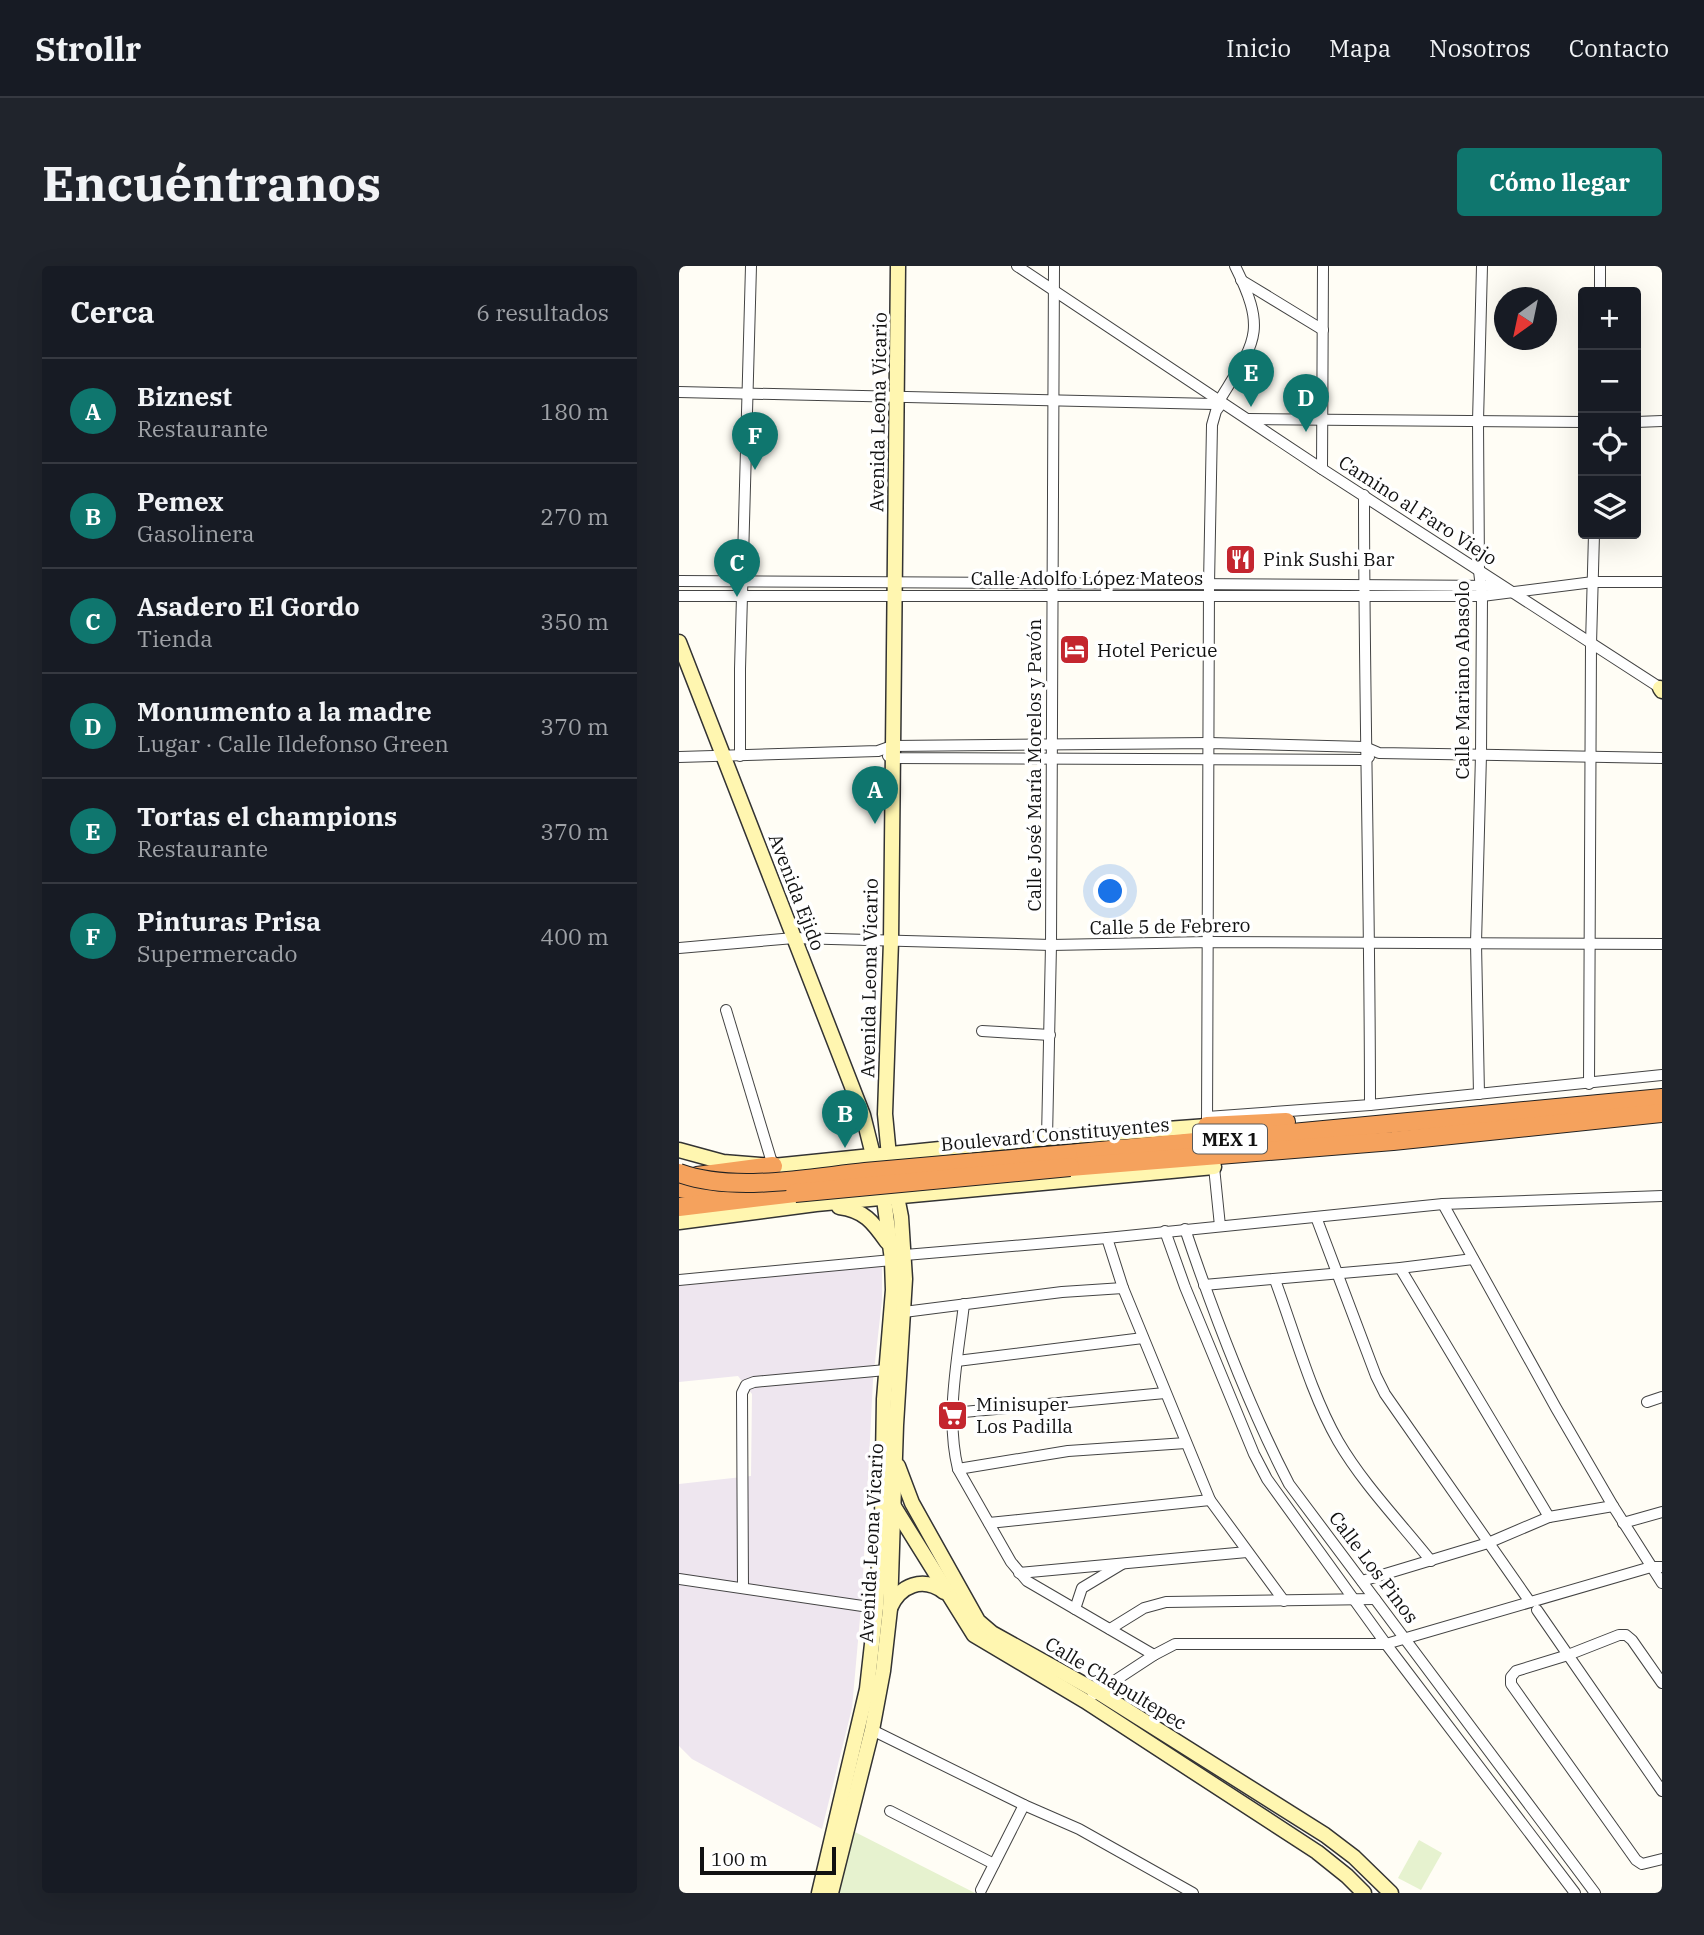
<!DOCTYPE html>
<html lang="es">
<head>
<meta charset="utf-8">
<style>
	body { margin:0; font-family:"IBM Plex Serif",serif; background:#20242c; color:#f1f3f6 }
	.controls { position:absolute; right:21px; top:21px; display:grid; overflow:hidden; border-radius:7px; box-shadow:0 7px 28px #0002 }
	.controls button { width:63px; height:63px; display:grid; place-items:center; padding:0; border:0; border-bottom:2px solid #363941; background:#171b24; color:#f1f3f6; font:35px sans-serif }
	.compass { position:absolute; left:815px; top:21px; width:63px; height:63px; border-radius:50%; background:#171b24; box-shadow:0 7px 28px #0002; rotate:213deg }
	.scale { position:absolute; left:21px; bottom:18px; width:136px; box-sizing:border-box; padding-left:7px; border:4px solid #111; border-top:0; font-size:19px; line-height:24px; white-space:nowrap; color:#111; -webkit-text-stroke:5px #fff; paint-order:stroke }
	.you { position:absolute; left:432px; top:626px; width:24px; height:24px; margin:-18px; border:5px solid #fff; border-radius:50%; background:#1a73e8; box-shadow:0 0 0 10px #1a73e833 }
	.badge { display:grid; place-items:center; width:46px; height:46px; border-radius:50%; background:#0f766e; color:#fff; font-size:23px; font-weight:700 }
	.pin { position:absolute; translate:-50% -58px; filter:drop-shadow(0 2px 4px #0008) }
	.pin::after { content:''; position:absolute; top:37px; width:24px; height:21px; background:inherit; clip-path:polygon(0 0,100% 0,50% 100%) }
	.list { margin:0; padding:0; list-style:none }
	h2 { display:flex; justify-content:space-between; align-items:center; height:91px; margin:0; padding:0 28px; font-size:30px }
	h2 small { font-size:23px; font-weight:400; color:#9ea1a6 }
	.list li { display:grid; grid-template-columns:46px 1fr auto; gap:21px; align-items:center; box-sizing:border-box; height:105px; padding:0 28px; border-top:2px solid #363941 }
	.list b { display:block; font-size:26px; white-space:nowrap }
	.list p { margin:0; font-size:23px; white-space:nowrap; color:#9ea1a6 }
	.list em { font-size:23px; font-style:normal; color:#9ea1a6 }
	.icon { flex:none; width:38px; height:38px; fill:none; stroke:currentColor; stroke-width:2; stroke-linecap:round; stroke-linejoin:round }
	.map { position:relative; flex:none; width:983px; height:1627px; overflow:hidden; border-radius:7px }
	header { display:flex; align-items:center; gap:42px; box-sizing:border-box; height:98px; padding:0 35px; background:#171b24; border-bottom:2px solid #363941 }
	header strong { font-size:33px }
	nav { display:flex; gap:38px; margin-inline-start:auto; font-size:24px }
	.intro { display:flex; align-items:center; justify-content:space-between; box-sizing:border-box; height:168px; padding:0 42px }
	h1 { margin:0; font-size:49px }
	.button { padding:18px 32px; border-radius:7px; background:#0f766e; color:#fff; font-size:24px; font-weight:700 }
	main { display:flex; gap:42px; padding:0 42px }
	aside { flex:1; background:#171b24; border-radius:7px; box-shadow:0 7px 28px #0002 }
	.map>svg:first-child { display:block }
	.industrial { fill:#eee6ef }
	.pitch { fill:#e6f2cf }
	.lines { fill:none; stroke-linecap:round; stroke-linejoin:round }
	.street-casing { stroke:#444; stroke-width:12 }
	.secondary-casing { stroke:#333; stroke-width:17 }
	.highway-casing { stroke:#222; stroke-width:20 }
	.street { stroke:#fff; stroke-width:10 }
	.secondary { stroke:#fff6b0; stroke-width:14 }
	.highway { stroke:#f5a25d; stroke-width:18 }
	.highway-bridge-casing { stroke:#222; stroke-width:20; stroke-linecap:butt }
	.highway-bridge { stroke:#f5a25d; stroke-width:18 }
	.labels { text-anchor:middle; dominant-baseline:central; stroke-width:7; stroke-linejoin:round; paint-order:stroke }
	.shield { fill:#fff; stroke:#585858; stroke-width:2 }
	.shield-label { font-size:18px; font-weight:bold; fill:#111 }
	.street-label { font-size:19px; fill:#111; stroke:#fff }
	.poi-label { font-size:19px; fill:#111; stroke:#fff; text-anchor:start }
</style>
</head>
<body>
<header>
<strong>Strollr</strong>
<nav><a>Inicio</a><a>Mapa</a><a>Nosotros</a><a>Contacto</a></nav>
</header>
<div class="intro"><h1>Encuéntranos</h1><a class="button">Cómo llegar</a></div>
<main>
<aside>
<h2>Cerca<small>6 resultados</small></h2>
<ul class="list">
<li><span class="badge">A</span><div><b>Biznest</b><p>Restaurante</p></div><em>180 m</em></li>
<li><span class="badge">B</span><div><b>Pemex</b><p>Gasolinera</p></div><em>270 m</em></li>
<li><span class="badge">C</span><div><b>Asadero El Gordo</b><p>Tienda</p></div><em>350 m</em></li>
<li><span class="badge">D</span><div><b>Monumento a la madre</b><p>Lugar · Calle Ildefonso Green</p></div><em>370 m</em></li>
<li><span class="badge">E</span><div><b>Tortas el champions</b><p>Restaurante</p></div><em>370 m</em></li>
<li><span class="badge">F</span><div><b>Pinturas Prisa</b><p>Supermercado</p></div><em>400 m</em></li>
</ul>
</aside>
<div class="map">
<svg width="983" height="1627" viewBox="0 0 983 1627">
	<rect width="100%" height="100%" fill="#fffdf5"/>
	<polygon class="industrial" points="203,999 203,1034 194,1114 183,1330 173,1442 143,1563 13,1493 0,1480 0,1218 72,1210 73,1128 59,1110 0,1116 0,1020"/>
	<g class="pitch">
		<polygon points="174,1565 296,1627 158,1627"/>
		<polygon points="740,1574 763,1587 742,1624 719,1612"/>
	</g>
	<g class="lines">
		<defs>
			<g id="street">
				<polyline points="338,0 643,203 983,423"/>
				<polyline points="562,14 644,64"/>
				<polyline points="921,26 921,0"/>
				<path d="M0,126L535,138L540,135C576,76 589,66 556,0"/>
				<polyline points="569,153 904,156"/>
				<polyline points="957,156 983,155"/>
				<polyline points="643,203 644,0"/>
				<path d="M685,229C685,433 691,636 691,839"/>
				<polyline points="0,315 822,320"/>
				<polyline points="0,330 803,330 914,316 983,316"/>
				<polyline points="61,490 61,403 72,0"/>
				<polyline points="209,490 214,492 686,494 690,491"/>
				<polyline points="0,491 199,485 213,480 530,477 686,481 700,487 983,492"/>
				<polyline points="0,682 115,672 372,679 529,676 983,678"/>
				<polyline points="47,744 94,900"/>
				<polyline points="303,765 371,769"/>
				<polyline points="910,818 912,378 915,268"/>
				<polyline points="800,828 797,677 802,489 803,330 800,305 799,155 803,0"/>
				<polyline points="528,851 691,839 983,809"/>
				<polyline points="528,862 530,318 533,159 537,145 543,137"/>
				<polyline points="368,872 372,679 375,0"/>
				<polyline points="535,901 541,960"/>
				<polyline points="764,938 877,1142 934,1240 983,1317"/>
				<polyline points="637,951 697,1110 706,1128 851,1336"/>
				<path d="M506,963C535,1049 568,1137 610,1218L916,1627"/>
				<polyline points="486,965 506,1021 575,1188 588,1213 707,1378 896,1627"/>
				<polyline points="428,972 444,1022 531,1234 605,1335"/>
				<polyline points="226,989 428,972 764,938 983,930"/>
				<polyline points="721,1002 870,1251"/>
				<polyline points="0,1014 213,994"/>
				<path d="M596,1014C615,1065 632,1128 659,1175C684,1218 721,1256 752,1295"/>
				<polyline points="525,1019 721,1002 794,993"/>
				<path d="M285,1038C279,1091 266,1151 279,1203L332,1296L348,1315L475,1389"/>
				<polyline points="225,1046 383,1026 444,1022"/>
				<polyline points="278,1095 464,1072"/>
				<polyline points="968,1136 983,1131"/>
				<polyline points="274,1147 486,1127"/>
				<polyline points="279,1203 389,1185 507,1177"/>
				<polyline points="310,1257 531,1234"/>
				<polyline points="944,1257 983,1246"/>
				<polyline points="340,1307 568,1286"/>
				<polyline points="0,1313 197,1342"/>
				<polyline points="683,1315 809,1277 870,1251 934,1240"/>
				<polyline points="64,1321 63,1127 67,1119 75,1116 207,1104"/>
				<polyline points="396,1343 403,1322 443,1298"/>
				<polyline points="858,1344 983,1525"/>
				<polyline points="431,1363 465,1342 487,1336 696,1333"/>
				<polyline points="983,1417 953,1374 947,1369 940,1369 889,1389 837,1405 832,1411 832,1418 957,1594 963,1598 983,1593"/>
				<polyline points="414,1429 475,1389 496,1378 707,1378 972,1301 983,1301"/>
				<polyline points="193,1464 345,1539 400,1563 514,1627"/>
				<polyline points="211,1545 315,1598"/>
				<polyline points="302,1624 345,1539"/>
			</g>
			<g id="secondary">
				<polyline points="0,376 184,849 205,933 213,994 214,1024 205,1133 203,1253 197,1342 188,1423 140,1627"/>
				<polyline points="981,422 983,425"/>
				<polyline points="0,884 44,896 94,900 368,872 528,860"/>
				<path d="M160,941C185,944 194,956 208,976"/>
				<polyline points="0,956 137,938 535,901"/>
				<polyline points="219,1200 233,1237 299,1355 313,1367 419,1426 646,1569 675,1591 712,1627"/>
				<polyline points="214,1239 295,1369 406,1435 638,1586 668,1610 685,1627"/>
				<path d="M211,1342C221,1319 244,1310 265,1326"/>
				<polyline points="152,1627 193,1464 204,1405 211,1343 217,1159 226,1013 222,951 210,890 206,848 212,675 219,0"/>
			</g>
			<g id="highway">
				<polyline points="528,860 607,856"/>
				<polyline points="389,888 983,832"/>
				<polyline points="391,901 714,875 983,847"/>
				<polyline points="18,910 94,900"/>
				<polyline points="0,922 45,929"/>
				<polyline points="0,941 116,927"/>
			</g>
		</defs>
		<use href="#street" class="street-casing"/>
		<use href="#secondary" class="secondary-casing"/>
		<use href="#highway" class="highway-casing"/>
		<use href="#street" class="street"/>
		<use href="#secondary" class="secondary"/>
		<use href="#highway" class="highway"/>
		<defs>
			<g id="highway-bridge">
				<path d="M0,907C55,927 128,912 186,906C254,900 321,894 389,888"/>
				<polyline points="116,927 391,901"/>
			</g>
		</defs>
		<use href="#highway-bridge" class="highway-bridge-casing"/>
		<use href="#highway-bridge" class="highway-bridge"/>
	</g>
	<defs>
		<symbol id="restaurant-square" viewBox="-11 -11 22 22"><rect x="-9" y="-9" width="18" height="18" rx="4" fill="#c4262e" stroke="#fff"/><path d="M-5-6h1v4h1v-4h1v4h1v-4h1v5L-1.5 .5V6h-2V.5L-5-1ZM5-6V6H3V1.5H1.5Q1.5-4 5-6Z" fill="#fff"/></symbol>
		<symbol id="hotel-square" viewBox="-11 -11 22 22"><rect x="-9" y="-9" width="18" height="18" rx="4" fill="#c4262e" stroke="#fff"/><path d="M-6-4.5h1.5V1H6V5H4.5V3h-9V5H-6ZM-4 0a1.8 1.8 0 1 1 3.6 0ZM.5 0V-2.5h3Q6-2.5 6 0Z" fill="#fff"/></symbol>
		<symbol id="supermarket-square" viewBox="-11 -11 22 22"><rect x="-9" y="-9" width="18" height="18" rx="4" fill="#c4262e" stroke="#fff"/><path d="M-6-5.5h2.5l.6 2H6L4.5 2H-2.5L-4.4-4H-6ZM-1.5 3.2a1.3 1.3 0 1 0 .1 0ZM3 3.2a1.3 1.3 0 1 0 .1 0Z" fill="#fff"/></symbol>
	</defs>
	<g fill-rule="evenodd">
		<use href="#restaurant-square" x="544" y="276" width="35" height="35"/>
		<use href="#hotel-square" x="378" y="366" width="35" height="35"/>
		<use href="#supermarket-square" x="256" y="1132" width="35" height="35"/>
	</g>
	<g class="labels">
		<rect class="shield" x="514" y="858.5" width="74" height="29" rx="5"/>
		<g class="shield-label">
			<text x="551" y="873">MEX 1</text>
		</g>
		<g class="street-label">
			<text transform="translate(199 146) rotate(-89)">Avenida Leona Vicario</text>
			<text transform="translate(739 244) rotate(33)">Camino al Faro Viejo</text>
			<text x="408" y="312">Calle Adolfo López Mateos</text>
			<text transform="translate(783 414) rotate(-90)">Calle Mariano Abasolo</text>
			<text transform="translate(355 499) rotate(-90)">Calle José María Morelos y Pavón</text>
			<text transform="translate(118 626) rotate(69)">Avenida Ejido</text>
			<text transform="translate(491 660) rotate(-1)">Calle 5 de Febrero</text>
			<text transform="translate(190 712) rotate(-89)">Avenida Leona Vicario</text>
			<text transform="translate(376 868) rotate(-5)">Boulevard Constituyentes</text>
			<text transform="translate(192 1277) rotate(-87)">Avenida Leona Vicario</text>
			<text transform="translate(695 1301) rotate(53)">Calle Los Pinos</text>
			<text transform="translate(437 1417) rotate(31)">Calle Chapultepec</text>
		</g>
		<g class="poi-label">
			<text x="584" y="293">Pink Sushi Bar</text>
			<text x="418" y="384">Hotel Pericue</text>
			<text x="297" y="1138">Minisuper<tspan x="297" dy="22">Los Padilla</tspan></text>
		</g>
	</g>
</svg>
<div class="controls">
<button>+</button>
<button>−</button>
<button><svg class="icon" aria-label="locate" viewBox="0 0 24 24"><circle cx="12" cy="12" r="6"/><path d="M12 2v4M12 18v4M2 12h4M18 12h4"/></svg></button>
<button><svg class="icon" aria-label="layers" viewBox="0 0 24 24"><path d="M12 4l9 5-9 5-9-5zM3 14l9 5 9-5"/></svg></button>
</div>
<svg class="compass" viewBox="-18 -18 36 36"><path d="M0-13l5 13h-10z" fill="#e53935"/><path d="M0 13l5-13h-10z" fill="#9ea1a6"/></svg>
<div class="scale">100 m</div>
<div class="you"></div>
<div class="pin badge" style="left:196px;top:558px">A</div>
<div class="pin badge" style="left:166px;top:882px">B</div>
<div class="pin badge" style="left:58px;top:331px">C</div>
<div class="pin badge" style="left:627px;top:166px">D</div>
<div class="pin badge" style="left:572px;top:141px">E</div>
<div class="pin badge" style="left:76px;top:204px">F</div>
</div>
</main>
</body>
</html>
